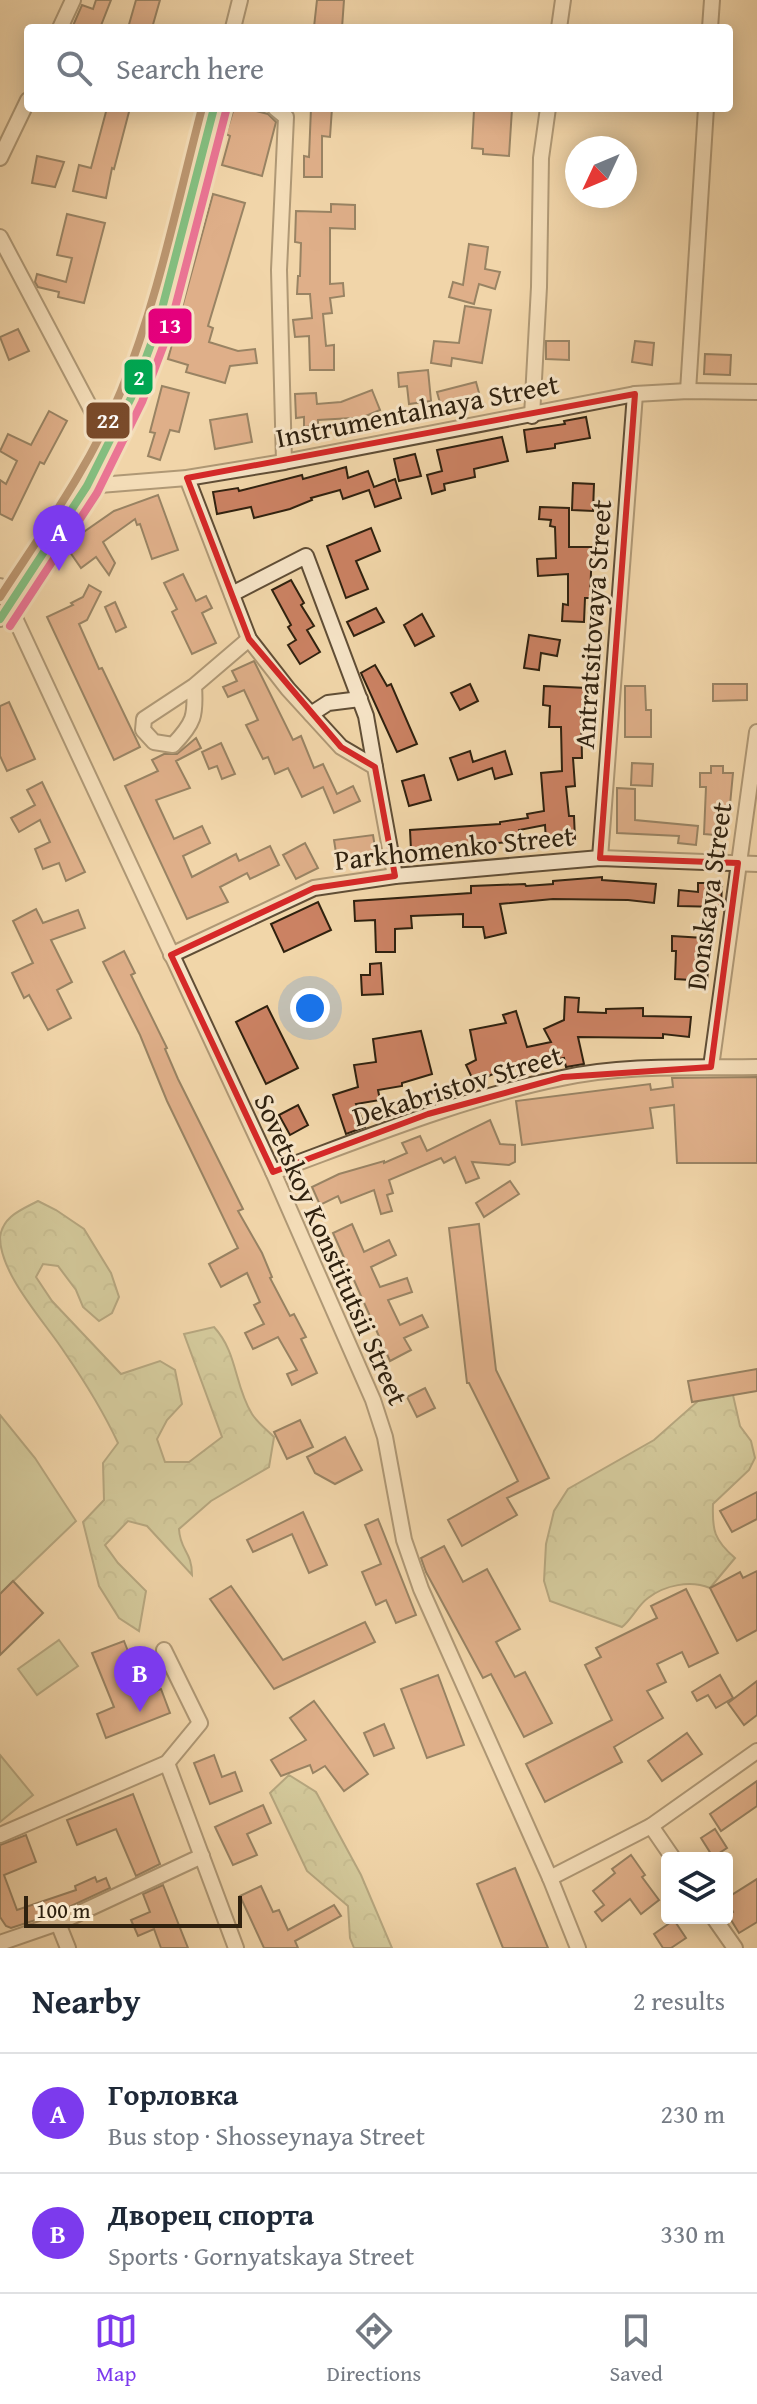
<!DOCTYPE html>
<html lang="en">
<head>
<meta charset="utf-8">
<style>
	body { margin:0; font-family:"Gentium Book Plus",serif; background:#f6f6f7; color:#1f2937 }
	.controls { position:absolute; right:24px; bottom:24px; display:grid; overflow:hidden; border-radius:8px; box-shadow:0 4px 20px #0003 }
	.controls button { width:72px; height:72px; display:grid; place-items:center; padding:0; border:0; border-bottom:2px solid #e0e1e3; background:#fff; color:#1f2937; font:40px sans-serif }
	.compass { position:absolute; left:565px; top:136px; width:72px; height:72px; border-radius:50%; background:#fff; box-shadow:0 4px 20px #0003; rotate:226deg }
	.scale { position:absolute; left:24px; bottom:20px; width:218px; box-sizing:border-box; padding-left:8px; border:4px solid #2f210f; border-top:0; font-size:22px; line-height:28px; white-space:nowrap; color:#2f210f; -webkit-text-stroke:6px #f6e4c7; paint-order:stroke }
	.you { position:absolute; left:310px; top:1008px; width:28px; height:28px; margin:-20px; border:6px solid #fff; border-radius:50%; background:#1a73e8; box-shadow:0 0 0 12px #1a73e833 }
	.badge { display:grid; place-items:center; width:52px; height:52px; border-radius:50%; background:#7c3aed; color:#fff; font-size:26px; font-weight:700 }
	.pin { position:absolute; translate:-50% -66px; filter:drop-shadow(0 2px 4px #0008) }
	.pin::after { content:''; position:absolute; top:42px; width:28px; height:24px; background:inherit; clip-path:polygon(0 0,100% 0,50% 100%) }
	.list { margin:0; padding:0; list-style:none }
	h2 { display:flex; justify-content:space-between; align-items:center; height:104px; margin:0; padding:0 32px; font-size:34px }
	h2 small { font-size:26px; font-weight:400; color:#747a83 }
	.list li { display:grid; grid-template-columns:52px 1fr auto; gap:24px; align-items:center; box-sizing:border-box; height:120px; padding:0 32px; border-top:2px solid #e0e1e3 }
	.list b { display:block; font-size:30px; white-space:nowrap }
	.list p { margin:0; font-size:26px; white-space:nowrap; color:#747a83 }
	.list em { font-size:26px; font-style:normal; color:#747a83 }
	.icon { flex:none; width:44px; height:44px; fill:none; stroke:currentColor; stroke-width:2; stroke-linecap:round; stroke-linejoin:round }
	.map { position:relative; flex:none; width:757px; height:1948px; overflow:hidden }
	.search { position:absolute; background:#fff; box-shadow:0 4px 20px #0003; left:24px; right:24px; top:24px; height:88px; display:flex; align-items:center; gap:20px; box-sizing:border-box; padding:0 28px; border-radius:8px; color:#747a83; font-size:30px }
	.sheet { height:344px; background:#fff }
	nav { display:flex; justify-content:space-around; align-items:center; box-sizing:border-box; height:112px; border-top:2px solid #e0e1e3; background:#fff; font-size:22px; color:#747a83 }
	nav a { display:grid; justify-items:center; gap:4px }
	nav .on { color:#7c3aed }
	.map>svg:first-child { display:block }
	.green { fill:#b3bf8e; stroke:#71704e; stroke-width:2 }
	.forest { fill:url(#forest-crowns); stroke:#71704e; stroke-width:2 }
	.building { fill:#cb8263; stroke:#2f210f; stroke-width:2 }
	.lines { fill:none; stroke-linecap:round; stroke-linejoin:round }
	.minor-casing { stroke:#604e36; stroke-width:18 }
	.minor { stroke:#f6e4c7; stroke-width:14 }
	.bus-1-casing { stroke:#f6e4c7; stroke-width:14 }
	.bus-2-casing { stroke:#f6e4c7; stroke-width:14 }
	.bus-3-casing { stroke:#f6e4c7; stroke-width:14 }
	.bus-1 { stroke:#00a651; stroke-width:8 }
	.bus-2 { stroke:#e5007d; stroke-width:8 }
	.bus-3 { stroke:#7a4b2a; stroke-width:8 }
	.marked { fill:none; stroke:#d62828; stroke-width:6; stroke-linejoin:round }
	.labels { text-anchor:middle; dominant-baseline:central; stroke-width:6; stroke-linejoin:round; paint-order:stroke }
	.street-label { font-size:28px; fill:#2f210f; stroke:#f6e4c7 }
	.line-badge { stroke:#f6e4c7; stroke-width:3 }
	.badge-label { font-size:22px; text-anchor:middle; font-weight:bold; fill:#fff }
</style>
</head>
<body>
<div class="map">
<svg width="757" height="1948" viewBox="0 0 757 1948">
	<defs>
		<pattern id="forest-crowns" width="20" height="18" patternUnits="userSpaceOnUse" patternTransform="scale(2)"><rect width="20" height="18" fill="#b3bf8e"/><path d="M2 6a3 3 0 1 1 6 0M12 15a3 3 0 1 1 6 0" fill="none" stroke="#9aa479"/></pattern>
	</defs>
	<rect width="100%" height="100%" fill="#f1d6a9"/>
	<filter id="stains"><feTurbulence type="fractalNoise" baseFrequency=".0025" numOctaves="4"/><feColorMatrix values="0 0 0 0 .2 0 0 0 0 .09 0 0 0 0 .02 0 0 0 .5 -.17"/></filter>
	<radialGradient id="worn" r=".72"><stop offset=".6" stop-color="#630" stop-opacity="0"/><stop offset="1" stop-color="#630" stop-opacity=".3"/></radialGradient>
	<g class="green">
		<polygon points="0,1415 35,1458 76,1521 0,1594"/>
		<polygon points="59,1640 78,1666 37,1695 18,1669"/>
		<polygon points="0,1755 33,1795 0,1822"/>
	</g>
	<g class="forest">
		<path d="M38,1201L56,1210L84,1229L111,1273L119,1297L112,1313L99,1321L83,1307L76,1290L58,1266L43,1264L36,1277L52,1301L121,1374L160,1361L175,1370L182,1404L167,1420L157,1439L165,1462H189L222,1437L184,1334L214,1327C238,1353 234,1385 252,1414C257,1422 267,1430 274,1437L269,1467L211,1501L179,1529C180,1551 192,1551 192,1575L147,1526L128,1521L105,1545L118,1563L146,1591L139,1631L119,1618L99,1586L83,1522L104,1500L103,1463L118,1443C103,1411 85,1382 65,1353C45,1322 0,1275 0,1237C3,1216 21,1210 38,1201Z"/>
		<path d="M715,1383L733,1395L740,1426L751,1441L755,1458L749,1470L713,1504C712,1530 714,1540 735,1558L710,1588C690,1580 665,1585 648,1598C638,1605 632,1619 622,1627L550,1601L544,1581L546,1544L554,1511L568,1489L654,1440L697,1402L704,1387Z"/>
		<polygon points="289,1775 316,1792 361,1875 392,1948 354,1948 350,1938 348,1906 307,1871 270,1793"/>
	</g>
	<g class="building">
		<polygon points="96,0 111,0 100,28 72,28 82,5 93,9"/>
		<polygon points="136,0 160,0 152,28 128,28"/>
		<polygon points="317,0 344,0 342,28 314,27"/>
		<polygon points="107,108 130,108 114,169 112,168 106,198 73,191 79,165 91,168"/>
		<polygon points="234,108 245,108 268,114 276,122 262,176 222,165 230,136 226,134"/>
		<polygon points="311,108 332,108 330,137 322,136 322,177 304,177 304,156 309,157"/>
		<polygon points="512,109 509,156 483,154 483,149 472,148 474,110"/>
		<polygon points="37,156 64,162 55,187 32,183"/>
		<polygon points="213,194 245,203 208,326 213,328 209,342 238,351 255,349 257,363 230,366 225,383 186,372 188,365 168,359"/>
		<polygon points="331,204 355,205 355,229 330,228 330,284 343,283 344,296 330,298 332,313 323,314 326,346 334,345 334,370 310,370 309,336 295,337 293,320 312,318 310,294 297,294 298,276 300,276 301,243 295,242 296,211 331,212"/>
		<polygon points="67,214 105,223 84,303 58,297 59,292 38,287 35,282 37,274 66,282 72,258 57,255"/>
		<polygon points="469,244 488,247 485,269 500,272 495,289 479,284 474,304 449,297 453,282 463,285"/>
		<polygon points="465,306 491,310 482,363 452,358 451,366 431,363 434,341 459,343"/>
		<polygon points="18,329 29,351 9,360 0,337"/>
		<polygon points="546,341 569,341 569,360 546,359"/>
		<polygon points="635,341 654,343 652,365 632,362"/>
		<polygon points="705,354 731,355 730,375 704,374"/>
		<polygon points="428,370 431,401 409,404 407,386 399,387 398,373"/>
		<polygon points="476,382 481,400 442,410 437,392"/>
		<polygon points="162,386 189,393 179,432 170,430 160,460 148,456 155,433 150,432"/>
		<polygon points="372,390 380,410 354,421 352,418 318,420 318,426 304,427 304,417 296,418 295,394 316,393 317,404 341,402"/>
		<polygon points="49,411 67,421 44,464 40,462 12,520 0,514 0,480 6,484 17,461 0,451 8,434 31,445"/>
		<polygon points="247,414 252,442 215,449 210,420"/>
		<polygon points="586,417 590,438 555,444 555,448 527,452 524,430 565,424 564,421"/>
		<polygon points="502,437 508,461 474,469 475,477 444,484 445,490 432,494 427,475 442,471 437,450"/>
		<polygon points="415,454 421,476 399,481 394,459"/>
		<polygon points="346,467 348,478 368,471 374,487 395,479 401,498 375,507 369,490 343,499 340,490 311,498 312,500 290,509 254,518 251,507 217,514 213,492 238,488 239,491 302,475 303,479"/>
		<polygon points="573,483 594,484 593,511 572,510"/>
		<polygon points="158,495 178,550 152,559 140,524 137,525 135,519 103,542 115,563 109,575 96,557 81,568 65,545 114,511"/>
		<polygon points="540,507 569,508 569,547 592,547 590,598 585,598 584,622 562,621 563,604 568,605 568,574 538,576 537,559 556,558 555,527 550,526 551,520 539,519"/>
		<polygon points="371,528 380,551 356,561 368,589 346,598 327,546"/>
		<polygon points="183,574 196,601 206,596 212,608 202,613 216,643 192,654 172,612 177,609 164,583"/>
		<polygon points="291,580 304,603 301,605 314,626 307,630 320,652 300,664 288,645 296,640 288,627 291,625 272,590"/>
		<polygon points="89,585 101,592 87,620 79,624 99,669 102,668 140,747 114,760 47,617 73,605 71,603 83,597"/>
		<polygon points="115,602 126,627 116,632 105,607"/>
		<polygon points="376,608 384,622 354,636 347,622"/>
		<polygon points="422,614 434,636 415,646 404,625"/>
		<polygon points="529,635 560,640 557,656 541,653 539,670 524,668"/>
		<polygon points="254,661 293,740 301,736 314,768 323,764 337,794 353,786 360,801 334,813 323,787 302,797 288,768 275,774 268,757 263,759 246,725 258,720 244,690 228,697 223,687 237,681 232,671"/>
		<polygon points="375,665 387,686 391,684 417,744 397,752 361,673"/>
		<polygon points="470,684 478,701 460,710 451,693"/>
		<polygon points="713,684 747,684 747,700 713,701"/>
		<polygon points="544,686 587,688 585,716 581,716 582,758 573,758 575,786 566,787 569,816 574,816 575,839 546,841 545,825 519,830 521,841 411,850 410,830 500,824 500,822 528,818 527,814 544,811 541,773 562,771 561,727 549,727 550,706 543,705"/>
		<polygon points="625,686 645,686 646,710 651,710 651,737 625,737"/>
		<polygon points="9,702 35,759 7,771 0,756 0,706"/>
		<polygon points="196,738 201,748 176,761 190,788 156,800 174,839 202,826 210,843 183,856 192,877 236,854 239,861 270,846 279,865 250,879 247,873 220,887 228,902 187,919 125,786 158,771 152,760 164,754 177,754"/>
		<polygon points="221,743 235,774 222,779 217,766 209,769 202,752"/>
		<polygon points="470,751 473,762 505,751 512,774 495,779 492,768 458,780 450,758"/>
		<polygon points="632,763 653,764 652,786 631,785"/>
		<polygon points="711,766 723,766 723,773 733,773 727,836 704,834 706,787 700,787 700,773 711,773"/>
		<polygon points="424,775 431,800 409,806 402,781"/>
		<polygon points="42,782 85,872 66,881 59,863 43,869 35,849 50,842 40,820 19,832 11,818 35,805 27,790"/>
		<polygon points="617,788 635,789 635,820 698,826 696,845 678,843 679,836 617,833"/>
		<polygon points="373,835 376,854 337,859 334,840"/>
		<polygon points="305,843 318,868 296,879 283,855"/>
		<polygon points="602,877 602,880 656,884 654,903 628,900 553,899 500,904 506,933 485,938 483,927 463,927 463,914 411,916 412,928 395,929 395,952 376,952 375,920 355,921 354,901 471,893 471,886 525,884 526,886 553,884 553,881"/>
		<polygon points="698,883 722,883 721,907 678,906 679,890 698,892"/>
		<polygon points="318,902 331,930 284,952 271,924"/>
		<polygon points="36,909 43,923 78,910 85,928 51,940 72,982 57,990 71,1018 48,1030 29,995 24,998 12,973 33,963 13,921"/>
		<polygon points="672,936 704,938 704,957 709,957 707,981 675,979 676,951 672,951"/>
		<polygon points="124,951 135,973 131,975 167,1048 165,1049 178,1079 243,1209 238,1211 262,1253 272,1277 270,1278 290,1316 294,1314 306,1337 301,1339 317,1373 292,1385 287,1374 297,1370 278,1337 253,1349 245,1333 264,1324 254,1305 260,1302 247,1273 221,1287 209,1264 238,1248 167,1101 140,1035 103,962"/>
		<polygon points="381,963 383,994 362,995 361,975 370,975 370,964"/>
		<polygon points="565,997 579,998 578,1012 606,1013 606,1009 643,1008 643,1016 691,1017 689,1037 663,1034 663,1038 578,1037 584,1064 566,1067 564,1058 498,1072 474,1082 466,1065 476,1060 470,1030 506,1023 503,1015 516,1011 527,1047 551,1042 544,1029 564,1020"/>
		<polygon points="267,1006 298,1068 266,1084 236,1022"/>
		<polygon points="421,1031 432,1074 402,1083 402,1086 378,1090 380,1100 356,1104 365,1127 346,1134 333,1095 358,1087 354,1065 376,1062 373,1039"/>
		<polygon points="757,1077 757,1163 677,1163 674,1105 650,1108 653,1128 522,1145 516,1101 650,1084 651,1090 673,1087 672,1078"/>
		<polygon points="298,1105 308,1125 290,1135 279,1115"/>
		<polygon points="490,1120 500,1144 515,1145 515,1162 509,1165 472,1162 479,1178 466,1183 455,1157 444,1163 441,1158 389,1180 393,1193 387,1195 392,1211 381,1214 374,1190 341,1203 338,1196 320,1205 312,1187 339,1174 384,1161 384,1163 407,1153 402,1143 420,1136 427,1151"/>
		<polygon points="510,1181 519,1194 484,1217 476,1203"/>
		<polygon points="352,1224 364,1252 389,1240 396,1255 371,1267 380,1287 407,1278 412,1292 388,1300 400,1325 422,1315 428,1327 404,1338 411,1350 390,1361 333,1233"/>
		<polygon points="479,1224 496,1370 549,1478 507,1498 517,1515 462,1546 448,1520 518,1481 469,1383 467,1383 449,1228"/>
		<polygon points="757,1369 757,1391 692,1402 688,1381"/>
		<polygon points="425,1388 435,1408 417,1417 407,1397"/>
		<polygon points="300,1420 313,1447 287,1459 274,1432"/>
		<polygon points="345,1437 362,1470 335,1484 315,1473 307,1457"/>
		<polygon points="757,1492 757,1519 732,1532 720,1511"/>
		<polygon points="303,1512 327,1565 309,1573 292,1534 253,1552 247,1540"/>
		<polygon points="378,1519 416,1615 396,1623 386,1600 376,1605 362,1572 381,1564 365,1525"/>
		<polygon points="444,1546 463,1582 487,1569 520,1629 496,1642 515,1677 525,1672 552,1723 524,1737 491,1674 483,1678 426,1572 421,1558"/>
		<polygon points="757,1571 757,1630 737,1641 710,1588 740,1572 743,1578"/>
		<polygon points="13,1581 43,1613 0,1655 0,1594"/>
		<polygon points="231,1586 283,1660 365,1622 375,1642 274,1689 210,1599"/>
		<polygon points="686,1589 718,1653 689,1667 682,1652 657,1664 666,1682 647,1691 663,1718 614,1747 622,1762 545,1802 526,1764 612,1720 585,1665 601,1657 596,1648 657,1618 651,1606"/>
		<polygon points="124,1641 145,1695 161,1689 170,1713 106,1738 97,1714 114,1707 92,1653"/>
		<polygon points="438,1675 464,1745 427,1758 401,1689"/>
		<polygon points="720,1675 733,1698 716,1708 708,1695 697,1701 692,1692"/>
		<polygon points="757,1681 757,1715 744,1725 728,1703"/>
		<polygon points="314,1701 368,1774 344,1791 325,1766 313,1773 310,1765 281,1776 271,1760 306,1740 290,1718"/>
		<polygon points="384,1724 394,1748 374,1756 364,1733"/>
		<polygon points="687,1733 702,1754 662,1781 648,1761"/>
		<polygon points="214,1755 222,1777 235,1772 242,1791 210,1804 194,1763"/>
		<polygon points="757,1781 757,1806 721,1831 710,1814"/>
		<polygon points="133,1794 160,1864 136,1876 116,1829 77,1845 67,1820"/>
		<polygon points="263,1805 271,1823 247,1834 257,1855 233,1865 215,1827"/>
		<polygon points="715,1829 727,1848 713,1857 701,1838"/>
		<polygon points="26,1835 36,1862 4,1875 17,1910 76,1890 75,1886 95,1877 97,1882 106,1878 110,1888 54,1914 11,1928 6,1926 0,1917 0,1845"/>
		<polygon points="631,1855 645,1875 642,1877 659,1900 641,1914 630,1899 602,1921 595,1912 604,1905 593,1891 615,1873 612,1869"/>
		<polygon points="515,1868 548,1948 503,1948 477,1884"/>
		<polygon points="757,1879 757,1922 739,1933 728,1915 733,1912 727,1898"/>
		<polygon points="163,1885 188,1948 161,1948 154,1929 138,1936 131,1920 150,1912 143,1894"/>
		<polygon points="261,1886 273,1912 279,1910 288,1930 334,1905 341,1916 295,1941 298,1948 264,1948 240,1896"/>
		<polygon points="674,1920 686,1938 671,1948 663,1948 654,1934"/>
	</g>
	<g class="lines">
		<defs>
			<g id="minor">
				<polyline points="60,28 73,0"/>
				<polyline points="233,28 240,0"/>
				<polyline points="559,28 563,0"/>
				<polyline points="710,28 712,0"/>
				<polyline points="275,108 286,117 279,270 284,462"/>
				<polyline points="0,158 28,100"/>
				<polyline points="0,237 109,443"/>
				<polyline points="688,391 706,108"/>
				<polyline points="532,416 539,287 541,158 548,108"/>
				<polyline points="187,478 249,639 288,689 341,747 375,767 395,876"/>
				<polyline points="87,486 187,478 284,462 635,394 688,391 757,392"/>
				<polyline points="0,586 273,1172 373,1400 385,1437 404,1540 421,1589 550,1878 578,1948"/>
				<polyline points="232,594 306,556 366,716 375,767"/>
				<polyline points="0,619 87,486 131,398 157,328 214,108"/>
				<path d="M194,686C196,716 194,723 173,745L154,742L143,730L144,719L194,686L249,639"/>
				<polyline points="311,714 328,703 360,699"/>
				<polyline points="600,858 635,394"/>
				<polyline points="171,955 314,888 395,876 600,858 757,864"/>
				<polyline points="711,1067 757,732"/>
				<path d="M273,1172C368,1137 463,1098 562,1078C625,1064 693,1068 757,1067"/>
				<polyline points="167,1763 236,1948"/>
				<polyline points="651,1826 673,1858"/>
				<polyline points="0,1835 167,1763 200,1723 164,1650"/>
				<polyline points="550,1878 651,1826 757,1751"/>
				<polyline points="714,1918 735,1948"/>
				<polyline points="58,1923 68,1948"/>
				<polyline points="0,1943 58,1923 202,1856"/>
			</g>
		</defs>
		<use href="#minor" class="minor-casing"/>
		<use href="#minor" class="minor"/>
		<defs>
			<polyline id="bus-1" points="0,619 87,486 131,398 157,328 214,108"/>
			<polyline id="bus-2" points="10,626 97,493 142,402 169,331 226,111"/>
			<path id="bus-3" d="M0,597C43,531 91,465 121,391C158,300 177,203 202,108"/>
		</defs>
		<use href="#bus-1" class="bus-1-casing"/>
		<use href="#bus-2" class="bus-2-casing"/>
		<use href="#bus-3" class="bus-3-casing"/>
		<use href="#bus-1" class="bus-1"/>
		<use href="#bus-2" class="bus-2"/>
		<use href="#bus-3" class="bus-3"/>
	</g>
	<path d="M0 0H757V1948H0ZM635,394L600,858L738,863L711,1067L563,1077L428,1114L273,1172L171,955L314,888L395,876L375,767L341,747L249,639L187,478Z" fill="#f1d6a9" fill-opacity=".55" fill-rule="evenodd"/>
	<path class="marked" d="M635,394L600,858L738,863L711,1067L563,1077L428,1114L273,1172L171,955L314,888L395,876L375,767L341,747L249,639L187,478Z"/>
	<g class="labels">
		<g class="street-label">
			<text transform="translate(417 410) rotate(-11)">Instrumentalnaya Street</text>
			<text transform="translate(592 624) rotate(-86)">Antratsitovaya Street</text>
			<text transform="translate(454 847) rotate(-6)">Parkhomenko Street</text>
			<text transform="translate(708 896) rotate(-82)">Donskaya Street</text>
			<text transform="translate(457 1085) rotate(-17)">Dekabristov Street</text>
			<text transform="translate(332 1249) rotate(66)">Sovetskoy Konstitutsii Street</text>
		</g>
	</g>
	<g class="line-badge">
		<rect x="147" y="307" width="46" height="38" rx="8" fill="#e5007d"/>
		<rect x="123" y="358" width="31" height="38" rx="8" fill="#00a651"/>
		<rect x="85" y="401" width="46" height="39" rx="8" fill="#7a4b2a"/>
	</g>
	<g class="badge-label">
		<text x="170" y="333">13</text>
		<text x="139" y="385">2</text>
		<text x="108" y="428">22</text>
	</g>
	<rect width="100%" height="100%" filter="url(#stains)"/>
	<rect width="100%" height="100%" fill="url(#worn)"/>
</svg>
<div class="controls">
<button><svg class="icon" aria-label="layers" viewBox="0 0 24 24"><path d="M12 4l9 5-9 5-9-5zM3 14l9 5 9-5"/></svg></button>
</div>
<svg class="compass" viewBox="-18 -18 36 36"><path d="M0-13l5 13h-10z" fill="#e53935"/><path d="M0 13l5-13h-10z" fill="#747a83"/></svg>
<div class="scale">100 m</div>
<div class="you"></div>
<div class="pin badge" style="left:59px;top:571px">A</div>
<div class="pin badge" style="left:140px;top:1712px">B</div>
<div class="search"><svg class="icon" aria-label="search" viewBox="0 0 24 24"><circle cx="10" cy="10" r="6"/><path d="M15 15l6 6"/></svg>Search here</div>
</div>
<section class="sheet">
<h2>Nearby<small>2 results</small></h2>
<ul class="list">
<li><span class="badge">A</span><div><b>Горловка</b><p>Bus stop · Shosseynaya Street</p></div><em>230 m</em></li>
<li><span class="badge">B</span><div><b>Дворец спорта</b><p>Sports · Gornyatskaya Street</p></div><em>330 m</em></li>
</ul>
</section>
<nav>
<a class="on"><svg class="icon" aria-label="map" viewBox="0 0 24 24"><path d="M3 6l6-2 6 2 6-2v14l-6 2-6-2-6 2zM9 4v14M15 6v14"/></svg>Map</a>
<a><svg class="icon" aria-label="directions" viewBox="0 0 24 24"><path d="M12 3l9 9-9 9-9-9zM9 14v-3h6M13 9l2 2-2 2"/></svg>Directions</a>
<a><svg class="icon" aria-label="saved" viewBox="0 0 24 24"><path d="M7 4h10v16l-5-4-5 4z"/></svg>Saved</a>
</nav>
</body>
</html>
